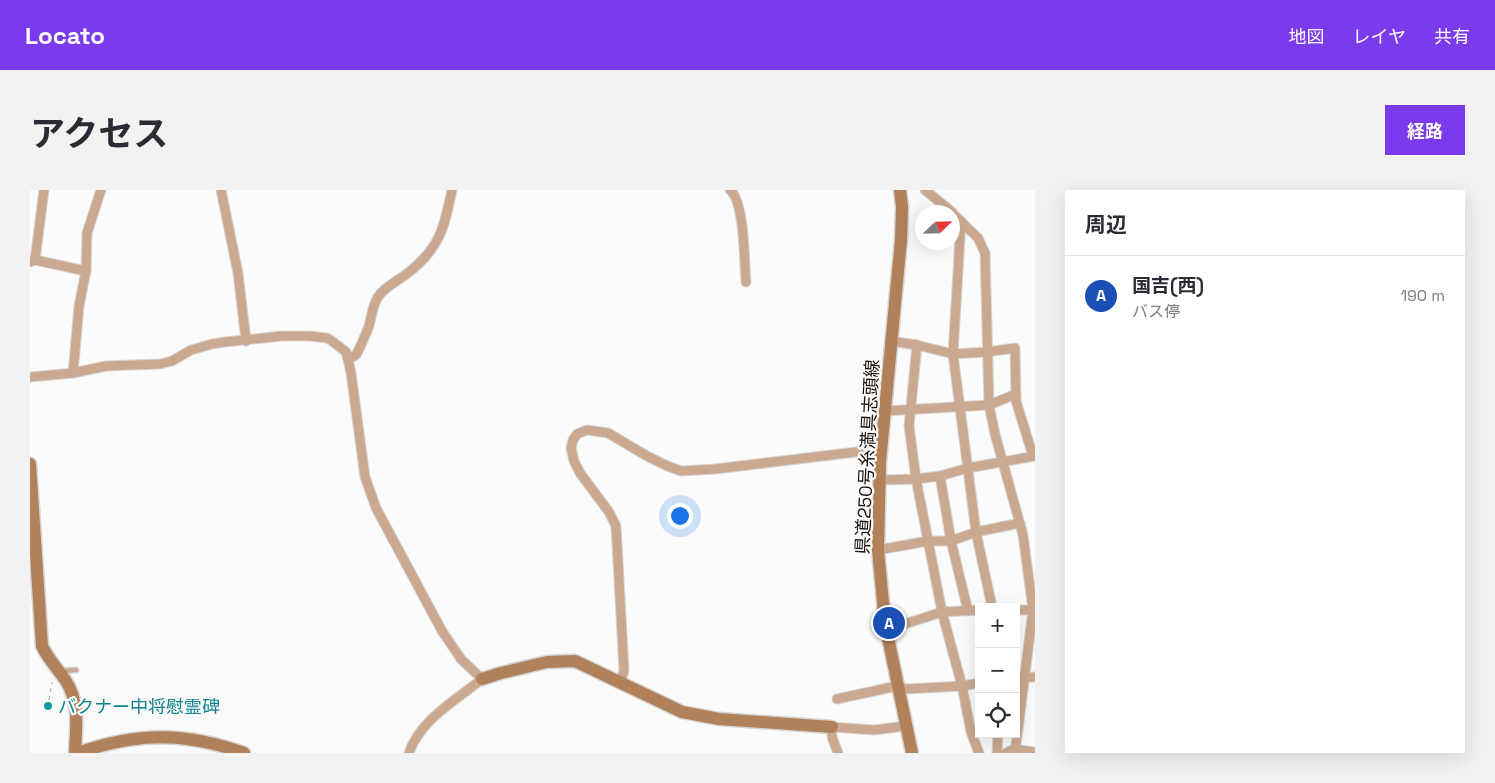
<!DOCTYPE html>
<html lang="ja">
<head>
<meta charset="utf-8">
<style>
	body { margin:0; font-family:"Space Grotesk","Noto Sans JP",sans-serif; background:#f2f2f3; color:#2b2b33 }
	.controls { position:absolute; right:15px; bottom:15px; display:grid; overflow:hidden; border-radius:0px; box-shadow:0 5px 20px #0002 }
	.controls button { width:45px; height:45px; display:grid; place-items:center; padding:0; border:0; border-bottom:1px solid #e1e1e2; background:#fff; color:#2b2b33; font:25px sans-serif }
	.compass { position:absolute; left:885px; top:15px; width:45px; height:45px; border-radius:50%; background:#fff; box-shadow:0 5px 20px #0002; rotate:67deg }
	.you { position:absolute; left:649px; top:325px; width:18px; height:18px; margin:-12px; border:4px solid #fff; border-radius:50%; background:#1a73e8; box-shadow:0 0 0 8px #1a73e833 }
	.badge { display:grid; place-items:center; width:32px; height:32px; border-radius:50%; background:#7c3aed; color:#fff; font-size:16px; font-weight:700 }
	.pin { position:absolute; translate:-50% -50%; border:2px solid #fff; box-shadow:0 1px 5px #0006 }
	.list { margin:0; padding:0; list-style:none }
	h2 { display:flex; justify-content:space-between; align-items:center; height:65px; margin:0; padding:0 20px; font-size:21px }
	h2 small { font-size:16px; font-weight:400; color:#7c7c81 }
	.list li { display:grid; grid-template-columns:32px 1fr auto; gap:15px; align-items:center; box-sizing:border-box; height:80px; padding:0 20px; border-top:1px solid #e1e1e2 }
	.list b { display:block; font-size:19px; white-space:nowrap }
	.list p { margin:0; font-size:16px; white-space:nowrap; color:#7c7c81 }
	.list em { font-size:16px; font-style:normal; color:#7c7c81 }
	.icon { flex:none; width:28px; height:28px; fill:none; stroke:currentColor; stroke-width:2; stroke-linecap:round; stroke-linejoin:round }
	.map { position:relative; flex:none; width:1005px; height:563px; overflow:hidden; border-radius:0px }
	header { display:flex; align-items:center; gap:30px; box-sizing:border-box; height:70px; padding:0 25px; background:#7c3aed; color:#fff }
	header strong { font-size:24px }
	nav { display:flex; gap:28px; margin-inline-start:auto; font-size:18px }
	.intro { display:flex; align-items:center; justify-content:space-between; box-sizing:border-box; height:120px; padding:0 30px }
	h1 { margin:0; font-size:35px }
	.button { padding:12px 22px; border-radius:0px; background:#7c3aed; color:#fff; font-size:18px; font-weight:700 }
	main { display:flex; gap:30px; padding:0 30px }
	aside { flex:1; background:#fff; border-radius:0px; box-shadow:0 5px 20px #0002 }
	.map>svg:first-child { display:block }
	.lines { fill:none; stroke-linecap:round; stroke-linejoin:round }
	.lane-casing { stroke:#d7d5d4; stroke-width:7 }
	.street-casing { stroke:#d7d5d4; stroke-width:11 }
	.secondary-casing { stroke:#d7d5d4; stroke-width:15 }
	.path { stroke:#aaa7a4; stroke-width:1; stroke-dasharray:4 4; stroke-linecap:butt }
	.lane { stroke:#cba990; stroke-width:4.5 }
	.street { stroke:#cba990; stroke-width:9 }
	.secondary { stroke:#b1815a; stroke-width:12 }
	.culture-dot { fill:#0f9aa8; stroke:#fbfbfb; stroke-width:2 }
	.labels { text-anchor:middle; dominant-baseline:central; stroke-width:4.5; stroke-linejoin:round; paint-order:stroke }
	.street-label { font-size:18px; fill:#190f08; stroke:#fbfbfb }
	.culture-label { font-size:18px; fill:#0d838f; stroke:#fbfbfb; text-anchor:start }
</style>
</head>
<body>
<header>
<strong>Locato</strong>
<nav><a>地図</a><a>レイヤ</a><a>共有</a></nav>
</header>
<div class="intro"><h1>アクセス</h1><a class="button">経路</a></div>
<main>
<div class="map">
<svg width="1005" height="563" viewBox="0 0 1005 563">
	<rect width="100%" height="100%" fill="#fbfbfb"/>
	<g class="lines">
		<defs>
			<polyline id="lane" points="32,481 46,480"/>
			<g id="street">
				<polyline points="191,0 208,83 216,151"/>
				<path d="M700,0C715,12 714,72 716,92"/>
				<polyline points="895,0 922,22"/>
				<polyline points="922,23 948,48 955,63 959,215 965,244 993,345 1003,420 985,563"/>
				<polyline points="931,31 923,164 946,342 962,417"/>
				<polyline points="5,70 56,81"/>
				<polyline points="0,72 5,70 14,0"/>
				<polyline points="860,151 887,155 923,164 957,162 985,158 986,211 1003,266"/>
				<polyline points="887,155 879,236 886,289 912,422 932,496 941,542 949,563"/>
				<path d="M318,169L326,165C331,156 335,146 339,136C342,126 342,116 348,107C355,96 368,91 378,83C410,58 414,38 422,0"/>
				<polyline points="43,183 49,116 56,81 57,43 71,0"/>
				<path d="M0,187L43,183L76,176L130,174L142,171L161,160L182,154L195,152L252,146H279L297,148L302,151L316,162L318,169L321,183L335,287L346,318L412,441L431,469L452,489C426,510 390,530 379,563"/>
				<polyline points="855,221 959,215 986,204"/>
				<polyline points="910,286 921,351 938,421"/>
				<polyline points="850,290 886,289 910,286 938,278 1005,266"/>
				<polyline points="848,360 898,351 921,351 946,342 990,333"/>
				<polyline points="986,420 1005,420"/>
				<polyline points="856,440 912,422 949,420"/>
				<polyline points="986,488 1005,487"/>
				<polyline points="591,492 594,480 586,336 579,322 550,283 544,271 541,258 543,250 547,244 557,240 578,243 617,266 635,275 651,281 685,279 851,259"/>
				<polyline points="807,509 867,496 876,499 932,496 949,493"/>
				<polyline points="808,563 802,547 802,537 844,540 876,536"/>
				<polyline points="967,563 968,544"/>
				<polyline points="976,563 984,559 1005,562"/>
			</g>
			<g id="secondary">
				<polyline points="870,0 872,17 871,50 850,272 848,360 855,433 882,563"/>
				<path d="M0,274L12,456C18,469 28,479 36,491C50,513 46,539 45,563"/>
				<polyline points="452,489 471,483 517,472 545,471 652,522 689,529 802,537"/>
				<path d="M48,563C107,542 155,542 214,563"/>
			</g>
		</defs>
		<use href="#lane" class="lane-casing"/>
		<use href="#street" class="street-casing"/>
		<use href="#secondary" class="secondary-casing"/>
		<polyline class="path" points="19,510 22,492"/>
		<use href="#lane" class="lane"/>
		<use href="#street" class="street"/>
		<use href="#secondary" class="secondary"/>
	</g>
	<circle class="culture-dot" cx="18" cy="516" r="5"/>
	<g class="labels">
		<g class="street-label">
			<text transform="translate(837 267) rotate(-87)">県道250号糸満具志頭線</text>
		</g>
		<g class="culture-label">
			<text x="28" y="516">バクナー中将慰霊碑</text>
		</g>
	</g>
</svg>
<div class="controls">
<button>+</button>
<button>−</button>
<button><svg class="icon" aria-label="locate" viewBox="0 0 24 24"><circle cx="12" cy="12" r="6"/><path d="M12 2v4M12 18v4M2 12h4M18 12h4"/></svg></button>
</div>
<svg class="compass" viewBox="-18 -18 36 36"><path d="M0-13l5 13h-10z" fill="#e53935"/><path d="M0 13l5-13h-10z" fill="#7c7c81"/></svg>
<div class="you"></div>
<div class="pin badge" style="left:859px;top:433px;background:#1a4fb4">A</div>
</div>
<aside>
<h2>周辺<small></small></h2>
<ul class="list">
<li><span class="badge" style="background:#1a4fb4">A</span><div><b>国吉(西)</b><p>バス停</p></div><em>190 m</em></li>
</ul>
</aside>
</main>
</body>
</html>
